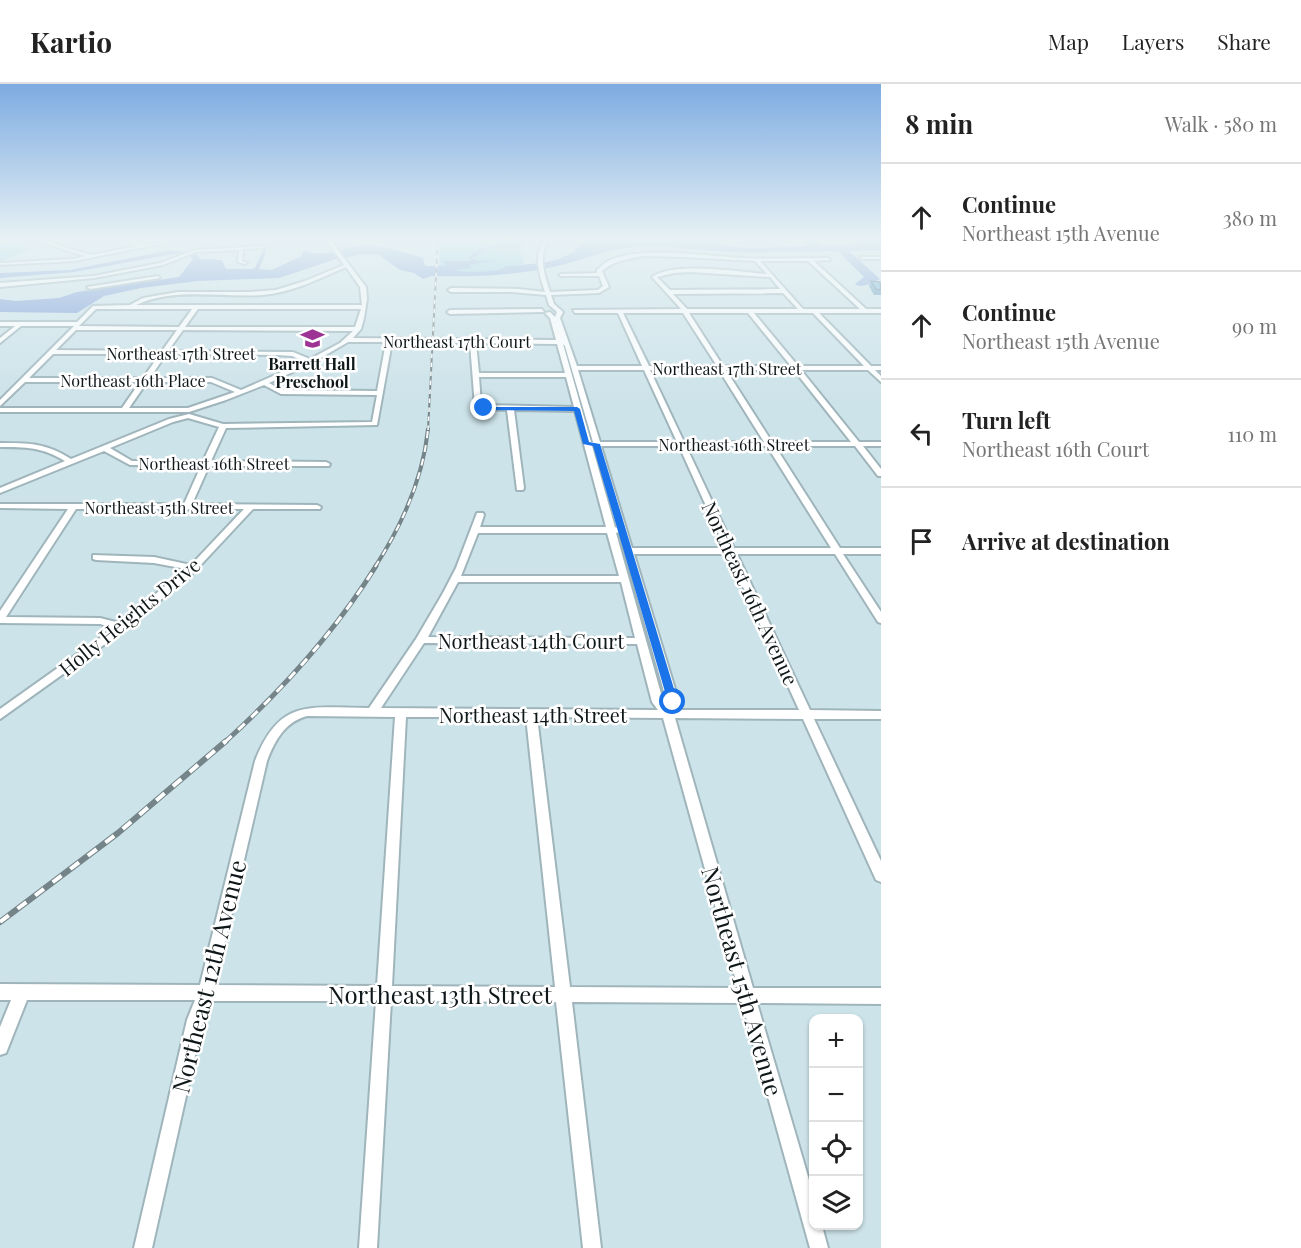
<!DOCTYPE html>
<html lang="en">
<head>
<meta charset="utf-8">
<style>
	body { margin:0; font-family:"Playfair Display",serif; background:#f2f2f2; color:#222 }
	.controls { position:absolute; right:18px; bottom:18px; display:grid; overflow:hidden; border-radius:12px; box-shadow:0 2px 4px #0004 }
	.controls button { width:54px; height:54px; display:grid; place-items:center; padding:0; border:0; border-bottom:2px solid #e0e0e0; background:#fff; color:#222; font:30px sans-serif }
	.stop { position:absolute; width:18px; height:18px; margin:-14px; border:4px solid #1a73e8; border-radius:50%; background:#fff }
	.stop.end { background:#1a73e8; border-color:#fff; box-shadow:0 2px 6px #0008 }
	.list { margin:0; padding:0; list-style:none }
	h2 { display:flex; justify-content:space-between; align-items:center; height:78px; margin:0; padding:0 24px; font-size:26px }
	h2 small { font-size:20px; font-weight:400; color:#767676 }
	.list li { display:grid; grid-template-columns:39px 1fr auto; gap:18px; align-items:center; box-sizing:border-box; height:108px; padding:0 24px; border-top:2px solid #e0e0e0 }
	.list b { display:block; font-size:22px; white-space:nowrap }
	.list p { margin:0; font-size:20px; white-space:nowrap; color:#767676 }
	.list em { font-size:20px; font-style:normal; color:#767676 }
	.icon { flex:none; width:33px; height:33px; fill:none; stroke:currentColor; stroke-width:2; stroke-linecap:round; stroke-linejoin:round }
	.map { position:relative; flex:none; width:881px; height:1164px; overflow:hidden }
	header { display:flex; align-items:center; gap:36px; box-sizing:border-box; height:84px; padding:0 30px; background:#fff; border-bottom:2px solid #e0e0e0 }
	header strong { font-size:28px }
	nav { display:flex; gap:33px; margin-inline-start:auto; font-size:21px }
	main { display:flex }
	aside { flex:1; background:#fff }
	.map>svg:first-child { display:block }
	.green { fill:#8bcede }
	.water { fill:#7c9dd6 }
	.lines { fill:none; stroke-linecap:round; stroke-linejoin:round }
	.minor-casing { stroke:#9fb5bb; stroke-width:4 }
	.minor { fill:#fff; fill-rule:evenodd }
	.rail-far3-casing { stroke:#748489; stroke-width:2 }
	.rail-far2-casing { stroke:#748489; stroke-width:4 }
	.rail-far1-casing { stroke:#748489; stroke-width:5 }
	.rail-casing { stroke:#748489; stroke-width:6 }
	.rail-far3 { stroke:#fff; stroke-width:1.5; stroke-dasharray:4.5; stroke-linecap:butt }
	.rail-far2 { stroke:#fff; stroke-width:2; stroke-dasharray:7; stroke-linecap:butt }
	.rail-far1 { stroke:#fff; stroke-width:3; stroke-dasharray:9; stroke-linecap:butt }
	.rail { stroke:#fff; stroke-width:4; stroke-dasharray:11; stroke-linecap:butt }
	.wall { fill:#5a94b9 }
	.building { fill:#69acd7; stroke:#4a7896; stroke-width:1.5 }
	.route { fill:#1a73e8 }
	.labels { text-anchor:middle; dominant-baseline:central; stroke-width:5; stroke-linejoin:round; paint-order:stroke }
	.far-street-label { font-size:16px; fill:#0f1719; stroke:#fff }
	.far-poi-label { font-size:16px; font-weight:bold; fill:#0f1719; stroke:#fff }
	.street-label { font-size:20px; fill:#0f1719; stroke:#fff }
	.near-street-label { font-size:24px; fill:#0f1719; stroke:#fff }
</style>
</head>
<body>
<header>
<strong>Kartio</strong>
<nav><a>Map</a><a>Layers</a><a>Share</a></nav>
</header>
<main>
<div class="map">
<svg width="881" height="1164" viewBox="0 0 881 1164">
	<rect width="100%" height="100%" fill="#cce3e9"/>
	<g class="green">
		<polygon points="18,154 30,156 19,160 23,161 21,163 33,165 0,177 0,160"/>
		<path d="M441,154H497L498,158L494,162L501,166L519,165L524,179C498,190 466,192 439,184Z"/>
	</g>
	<path class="water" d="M497,154H528L517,165L488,164L473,174L478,177L499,176L469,181L472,184L453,186C466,189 484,188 498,186C506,184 504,180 514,182C530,179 550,180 566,172C578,166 578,158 594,154H712C726,170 786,162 808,162L800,154H813L822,161L861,160L853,154H869L881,159V166L849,167L880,195C872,198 863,205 855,200L864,193L838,167C803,167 768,169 733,168C701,167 669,161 637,163C608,164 581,177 553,183C512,192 471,193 431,192L423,195L414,189L400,186L379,171L365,170L336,175L279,194L198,197L141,204L104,212L77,229L0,228V215L16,217L59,214L77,208L179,193L193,175L185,168L74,188L0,194V189L70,186L171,166L195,169L201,175L222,176L226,185H251L255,184L263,166L267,165L259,185L272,186L301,172L304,166C321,175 340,164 358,162C381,160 401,167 423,174L425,182H446L442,177H471L468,173L483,163L494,162L498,158Z"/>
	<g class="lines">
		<defs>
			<g id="minor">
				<polygon points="27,154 32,154 46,158 72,154 50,159 91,171 138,162 125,154 130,154 143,161 175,155 205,154 175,157 74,177 0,181 0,179 74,175 85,172"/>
				<path d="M325,154H329L366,203L367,215L364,234L361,245L353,254L556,256L550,234L545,229L550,228L555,233L557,228L549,221L546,211L512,208H451L448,206L451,204L519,205L545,208C539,189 532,169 547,154H551C537,170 544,189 550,208L598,206L603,202L599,192H561L559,191L561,190L597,189V186C601,183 604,179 608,177C641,161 704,172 741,174C770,175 799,174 828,174L830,176L814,177L866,225H881V229H819L871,282H881V286H875L881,292V298L868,286H801L859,358H881V362H863L881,385V392H878L855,362H775L840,464H881V470H843L881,528V539L878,538L835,470H737L810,626L881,627V635H814L881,777V798L876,796L803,635L675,634L753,904H881V920L757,919L814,1113V1142H822L828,1164H810L742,919L572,918L601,1164H583L556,918L391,917L377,1164H359L376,917H211L203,936L152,1164H134L187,936L195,916H27L6,969L0,971V943L11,916H0V900L200,901L255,677C280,613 310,624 369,624L416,555L443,509L456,484L477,429H483L484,431L480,443H606L575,327L514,326L524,404L523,406H517L507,326L478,325L475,323L470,259L392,258L377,341L226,344L211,377L326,378L330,380L329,382H209L192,420L317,421L321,423L320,425H253L196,486L126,545L0,635V625L114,544L100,540L0,539V527L68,425L0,424V420H184L201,382L130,381L104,367L0,409V404L65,377C42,363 26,363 0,363V359C29,359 46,359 71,375L169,335L189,330L223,340L372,338L377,311L281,310L264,301L226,316L189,328H0V324H122L140,298H25L0,322V316L74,242H21L0,259V254L15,242H0V238H77L93,222L130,221L143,214L178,208H250L276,206L305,197L344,181ZM643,172L686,173L755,177L767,190C739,188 674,177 652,193L681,225L573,226L575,229H618L642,282H577L560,234L563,228L554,220L551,211L599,209L609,203L602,187C614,177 627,175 643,172ZM760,177H808L860,225H803ZM346,183L360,203L362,221H136C175,203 221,214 263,211C293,208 319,195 346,183ZM690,188L770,193L780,205L670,206L657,193L674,189ZM783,209L798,225H687L673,210ZM96,225H192L179,243L79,242ZM198,225H361L355,243H185ZM623,229H683L717,282H649ZM689,229H748L791,282H723ZM754,229H813L864,282H798ZM76,246H177L162,267L56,266ZM183,246L353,247L340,259L310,275L293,268L168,267ZM348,258H386L377,307L282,306L269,299L312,279ZM476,259L557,260L565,289H479ZM563,260L565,262L593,358H591ZM53,270H160L143,294H29ZM166,270L276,271L292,272L305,278L241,306L212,294H150ZM578,286H644L677,358H600ZM650,286H719L764,358H684ZM726,286H794L851,358H772ZM479,293H566L574,323L481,321ZM147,298H211L235,308L188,324H129ZM188,334L219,343L203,377H132L110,364L173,338ZM592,362H594L617,444L615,443ZM601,362H679L725,464H632ZM686,362H767L831,464H734ZM76,425H183L186,426L189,425H244L191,481L154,473L93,471V475L96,476L154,479L186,485L120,539L100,534L6,533ZM619,448L667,618L666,621L663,617L616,449ZM478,449H607L619,492H461ZM634,470H728L799,626H676L679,618ZM458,498H621L635,554L428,553ZM424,559L637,560L652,618L658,626L381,624ZM307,632L395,633L377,902L215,901L267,677C275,656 285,638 307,632ZM406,633H526L555,903L392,902ZM537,633L663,634L738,904L570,903Z"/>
				<polygon points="734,154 738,154 741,157 737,158"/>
				<polygon points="776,154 780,154 781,155 779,156"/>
				<polygon points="262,162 264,164 243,165 242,177 247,179 245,180 238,178 239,166 196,168 163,181 94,194 0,203 0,199 94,192 160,179 195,166"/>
				<polygon points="860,173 881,173 881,175 862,175"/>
				<polygon points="158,192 160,194 90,205 87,203"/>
				<polygon points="542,225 544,228 450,230 447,228 450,226"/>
			</g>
		</defs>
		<use href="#minor" class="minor-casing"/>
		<use href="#minor" class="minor"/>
		<defs>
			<polyline id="rail-far3" points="428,346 438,154"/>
			<path id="rail-far2" d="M375,483C402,441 423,395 428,345"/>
			<path id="rail-far1" d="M225,658C282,606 335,548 376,482"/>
			<polyline id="rail" points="0,838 118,749 226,657"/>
		</defs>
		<use href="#rail-far3" class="rail-far3-casing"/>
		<use href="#rail-far2" class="rail-far2-casing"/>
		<use href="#rail-far1" class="rail-far1-casing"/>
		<use href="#rail" class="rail-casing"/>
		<use href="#rail-far3" class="rail-far3"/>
		<use href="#rail-far2" class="rail-far2"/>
		<use href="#rail-far1" class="rail-far1"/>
		<use href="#rail" class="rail"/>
	</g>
	<polygon class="wall" points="871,197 881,199 881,211 874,211 869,202"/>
	<polygon class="building" points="871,197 880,198 881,206 876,205"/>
	<linearGradient id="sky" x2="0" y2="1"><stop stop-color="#7dabe1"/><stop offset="0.49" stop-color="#e8f2f5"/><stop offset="1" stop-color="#e8f2f5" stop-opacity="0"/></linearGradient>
	<rect width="881" height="317" fill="url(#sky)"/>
	<polygon class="route" points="484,323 577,323 580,325 589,358 600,360 678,618 676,620 673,621 668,618 593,362 583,360 574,327 481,326"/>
	<defs>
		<symbol id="school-bare" viewBox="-9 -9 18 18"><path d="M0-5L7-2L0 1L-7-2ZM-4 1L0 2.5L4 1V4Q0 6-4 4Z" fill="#9c3395" stroke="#fff" stroke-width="2.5" paint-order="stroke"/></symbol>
	</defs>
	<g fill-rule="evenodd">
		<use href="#school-bare" x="296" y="238" width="33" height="33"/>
	</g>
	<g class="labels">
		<g class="far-street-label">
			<text x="457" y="257">Northeast 17th Court</text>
			<text x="181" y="269">Northeast 17th Street</text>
			<text x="727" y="284">Northeast 17th Street</text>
			<text x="133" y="296">Northeast 16th Place</text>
			<text x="734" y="360">Northeast 16th Street</text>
			<text x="214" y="379">Northeast 16th Street</text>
			<text x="159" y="423">Northeast 15th Street</text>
		</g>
		<g class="far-poi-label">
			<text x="312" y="279">Barrett Hall<tspan x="312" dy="18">Preschool</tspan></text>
		</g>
		<g class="street-label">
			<text transform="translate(751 509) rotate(65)">Northeast 16th Avenue</text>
			<text transform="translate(129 532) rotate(-39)">Holly Heights Drive</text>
			<text x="531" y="556">Northeast 14th Court</text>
			<text x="533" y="630">Northeast 14th Street</text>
		</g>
		<g class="near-street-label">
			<text transform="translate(208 892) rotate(-76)">Northeast 12th Avenue</text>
			<text transform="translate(743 897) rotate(74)">Northeast 15th Avenue</text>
			<text x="440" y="910">Northeast 13th Street</text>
		</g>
	</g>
</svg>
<div class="controls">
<button>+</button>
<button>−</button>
<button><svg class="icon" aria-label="locate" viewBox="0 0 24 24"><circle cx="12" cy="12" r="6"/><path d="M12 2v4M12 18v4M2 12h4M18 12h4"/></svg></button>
<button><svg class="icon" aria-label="layers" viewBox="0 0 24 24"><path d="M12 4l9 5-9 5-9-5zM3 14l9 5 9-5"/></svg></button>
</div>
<div class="stop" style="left:673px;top:618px"></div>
<div class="stop end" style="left:484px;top:324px"></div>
</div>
<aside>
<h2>8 min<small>Walk · 580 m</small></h2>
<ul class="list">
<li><svg class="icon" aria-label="ahead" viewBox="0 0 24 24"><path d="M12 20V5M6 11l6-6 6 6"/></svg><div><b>Continue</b><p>Northeast 15th Avenue</p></div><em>380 m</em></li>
<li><svg class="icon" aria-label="ahead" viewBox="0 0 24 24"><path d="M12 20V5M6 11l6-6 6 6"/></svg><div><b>Continue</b><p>Northeast 15th Avenue</p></div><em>90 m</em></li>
<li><svg class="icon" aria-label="left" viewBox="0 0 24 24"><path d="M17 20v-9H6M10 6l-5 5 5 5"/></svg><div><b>Turn left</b><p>Northeast 16th Court</p></div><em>110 m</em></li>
<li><svg class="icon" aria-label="arrive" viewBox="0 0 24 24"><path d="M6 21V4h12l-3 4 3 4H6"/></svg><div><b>Arrive at destination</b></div></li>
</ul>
</aside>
</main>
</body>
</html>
